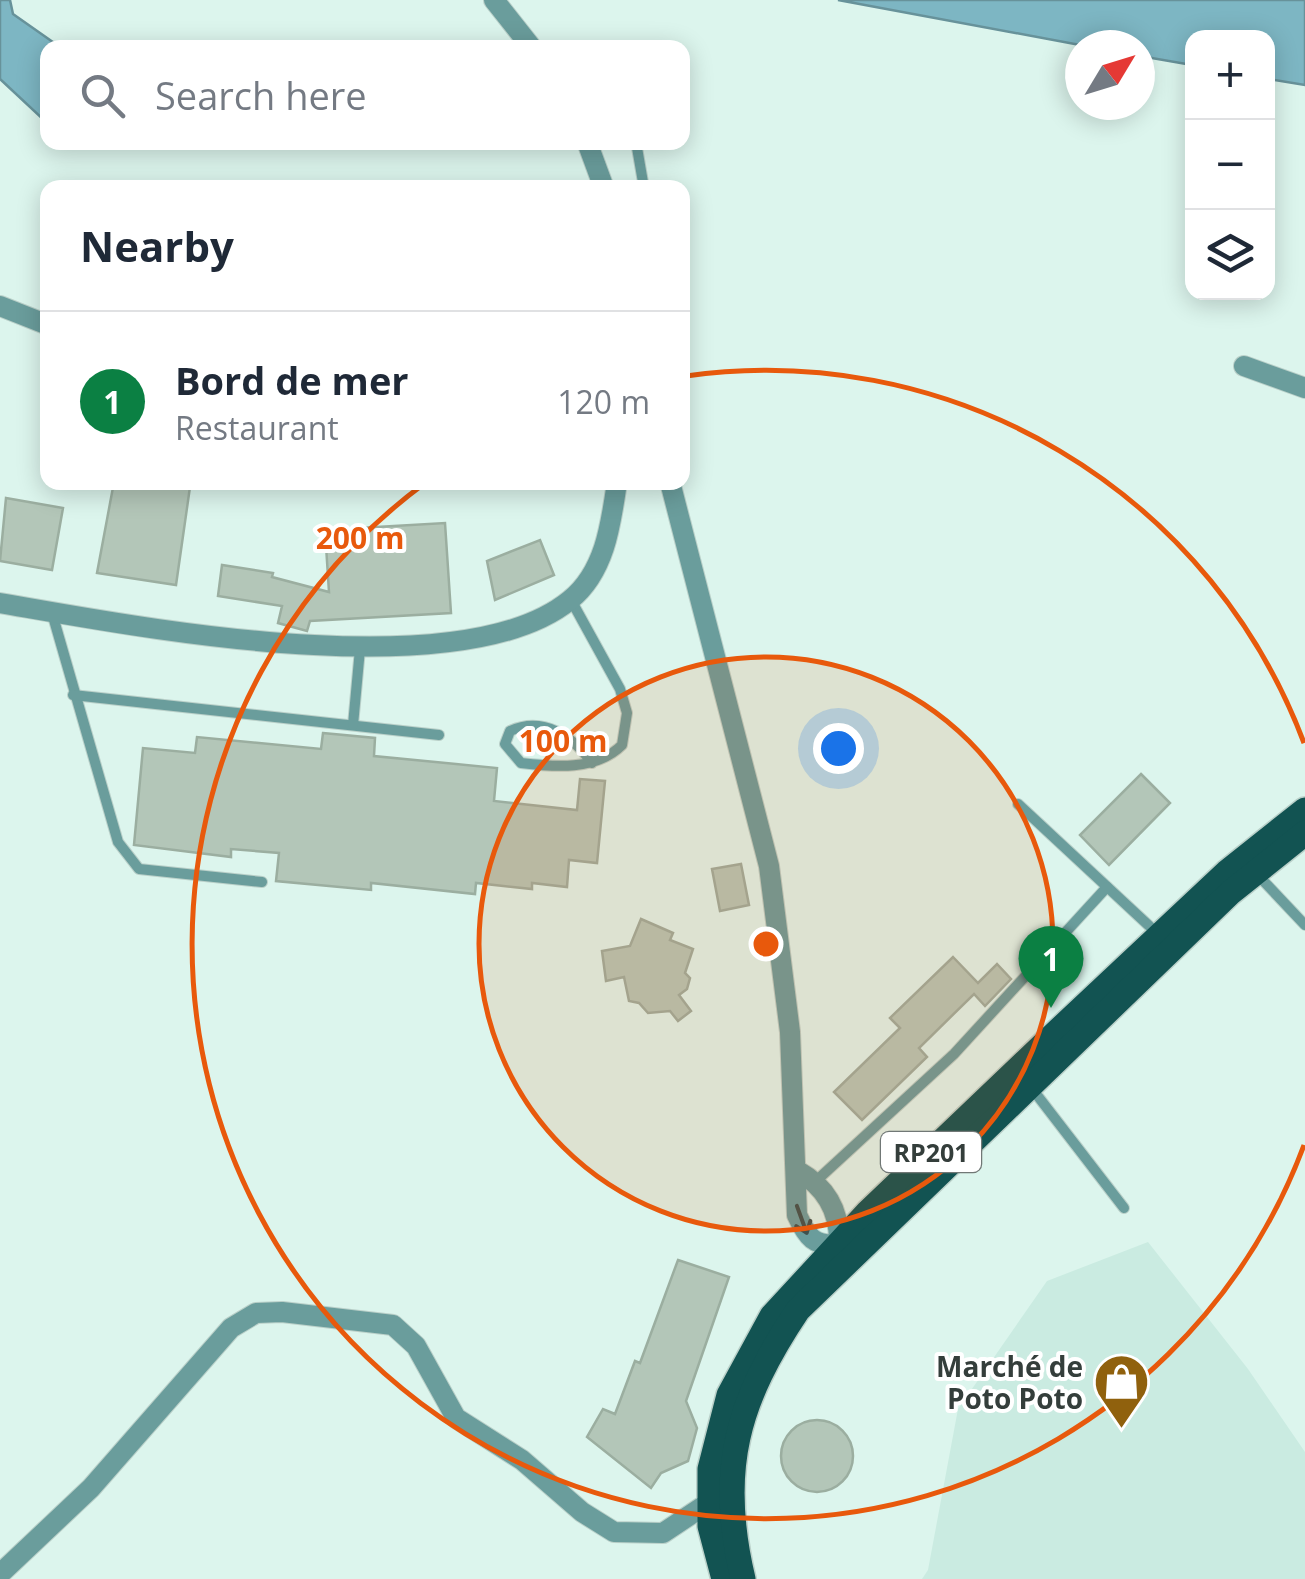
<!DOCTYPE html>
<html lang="en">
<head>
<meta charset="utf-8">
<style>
	body { margin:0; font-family:"Open Sans",sans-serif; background:#f6f6f7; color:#1f2937 }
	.controls { position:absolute; right:30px; top:30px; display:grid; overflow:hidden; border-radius:20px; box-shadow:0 5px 25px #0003 }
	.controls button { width:90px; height:90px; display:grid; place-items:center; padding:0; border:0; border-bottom:2px solid #e0e1e3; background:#fff; color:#1f2937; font:50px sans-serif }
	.compass { position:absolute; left:1065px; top:30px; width:90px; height:90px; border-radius:50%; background:#fff; box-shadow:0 5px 25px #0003; rotate:52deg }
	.you { position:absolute; left:838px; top:748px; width:35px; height:35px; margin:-25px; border:8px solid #fff; border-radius:50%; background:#1a73e8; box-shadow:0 0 0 15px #1a73e833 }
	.badge { display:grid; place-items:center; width:65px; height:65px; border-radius:50%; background:#0b8043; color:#fff; font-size:32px; font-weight:700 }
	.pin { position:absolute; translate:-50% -82px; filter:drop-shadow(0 2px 5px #0008) }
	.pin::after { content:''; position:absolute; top:52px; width:35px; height:30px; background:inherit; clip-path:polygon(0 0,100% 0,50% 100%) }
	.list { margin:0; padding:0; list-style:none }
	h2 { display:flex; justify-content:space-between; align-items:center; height:130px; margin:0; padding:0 40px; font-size:42px }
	h2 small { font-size:32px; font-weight:400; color:#747a83 }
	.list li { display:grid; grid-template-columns:65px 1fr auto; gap:30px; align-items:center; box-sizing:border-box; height:180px; padding:0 40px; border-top:2px solid #e0e1e3 }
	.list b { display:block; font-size:38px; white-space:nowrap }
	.list p { margin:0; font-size:32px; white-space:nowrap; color:#747a83 }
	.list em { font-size:32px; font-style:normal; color:#747a83 }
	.icon { flex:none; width:55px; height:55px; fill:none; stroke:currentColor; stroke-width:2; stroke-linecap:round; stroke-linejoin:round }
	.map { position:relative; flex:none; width:1305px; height:1579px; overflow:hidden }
	.search { position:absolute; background:#fff; box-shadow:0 5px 25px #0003; left:40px; top:40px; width:650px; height:110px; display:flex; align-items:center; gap:25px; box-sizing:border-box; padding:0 35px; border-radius:20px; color:#747a83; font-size:38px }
	.panel { position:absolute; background:#fff; box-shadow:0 5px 25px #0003; left:40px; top:180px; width:650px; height:310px; border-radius:20px }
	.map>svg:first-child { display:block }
	.built { fill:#caebe1 }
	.water { fill:#7db6c3; stroke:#67929a; stroke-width:2.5 }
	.building { fill:#b3c6b8; stroke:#9baea0; stroke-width:2.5 }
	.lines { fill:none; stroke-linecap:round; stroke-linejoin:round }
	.service-casing { stroke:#bad0c9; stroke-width:12 }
	.minor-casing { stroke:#bad0c9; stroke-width:22 }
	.primary-casing { stroke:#bad0c9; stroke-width:28 }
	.service { stroke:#6a9d9c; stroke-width:10 }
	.minor { stroke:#6a9d9c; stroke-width:20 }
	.primary { stroke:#125352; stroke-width:25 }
	.oneway { stroke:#3f514e }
	.ring { fill:none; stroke:#e8590c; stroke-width:5 }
	.labels { text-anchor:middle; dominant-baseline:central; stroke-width:8; stroke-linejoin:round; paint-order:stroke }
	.shield { fill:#fff; stroke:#717876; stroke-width:2.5 }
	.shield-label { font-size:25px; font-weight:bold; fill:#343e3b }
	.poi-label { font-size:28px; font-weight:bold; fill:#343e3b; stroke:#fff; text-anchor:end }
	.centre { fill:#e8590c; stroke:#fff; stroke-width:5 }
	.ring-label { font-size:30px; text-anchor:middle; font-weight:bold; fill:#e8590c; stroke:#fff; stroke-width:8; stroke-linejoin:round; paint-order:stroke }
</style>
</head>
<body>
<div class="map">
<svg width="1305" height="1579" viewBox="0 0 1305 1579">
	<rect width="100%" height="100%" fill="#dcf5ed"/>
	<polygon class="built" points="1148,1242 1248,1369 1305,1452 1305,1579 922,1579 928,1570 958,1409 1047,1281"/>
	<g class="water">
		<polygon points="0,0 10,0 13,14 60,47 48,48 47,123 0,79"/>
		<polygon points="838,0 1305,0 1305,85 1268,79 1268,38 1192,38 1192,65 1140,56 1140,45 1080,45"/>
	</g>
	<g class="building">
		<polygon points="114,482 190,487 176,585 97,573"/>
		<polygon points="6,498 63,508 52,570 0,561"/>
		<polygon points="445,523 451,613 310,621 307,631 278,623 282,606 218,596 222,565 273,573 272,577 329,592 325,530"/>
		<polygon points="540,540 554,575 495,600 487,561"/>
		<polygon points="323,733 375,738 374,756 497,768 494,801 577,810 580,779 605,781 597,863 569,860 567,887 532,883 532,889 476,883 475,894 371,883 371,890 276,881 279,853 231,849 231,857 134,845 143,748 195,753 197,737 321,749"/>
		<polygon points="1141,774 1170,803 1109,865 1080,835"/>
		<polygon points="741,864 749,905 720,911 712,869"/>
		<polygon points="641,919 673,933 670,940 693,949 685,973 690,978 687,989 679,995 691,1011 678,1021 670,1011 648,1013 639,1003 629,1001 624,977 606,981 602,951 630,946"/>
		<polygon points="953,957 978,983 997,964 1011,979 985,1006 974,994 919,1048 927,1057 862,1120 834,1092 900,1028 890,1018"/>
		<polygon points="678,1260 729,1277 686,1401 697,1428 688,1461 661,1473 651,1488 587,1437 603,1409 615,1414 635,1361 640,1363"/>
		<circle cx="817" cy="1456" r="36"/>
	</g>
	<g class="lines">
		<defs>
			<g id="service">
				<polyline points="682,117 683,117"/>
				<polyline points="636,142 644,188"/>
				<path d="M571,600L620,689L627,713L622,745C596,771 554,767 521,763L505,744L510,731C543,716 573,736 592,763"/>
				<polyline points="52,613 118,842 139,869 262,882"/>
				<polyline points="73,695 439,735"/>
				<polyline points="353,725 360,649"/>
				<polyline points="1018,804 1160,936"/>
				<polyline points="1255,872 1305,925"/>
				<polyline points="1030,1086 1124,1208"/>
				<polyline points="816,1181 954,1054 1107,887"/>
			</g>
			<g id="minor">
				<polyline points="494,0 532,48"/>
				<polyline points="587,142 604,188"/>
				<polyline points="0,306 48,325"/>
				<polyline points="1244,366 1305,388"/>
				<path d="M670,482L769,866L790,1032L797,1215C807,1237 814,1247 839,1244C840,1211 826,1187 798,1171"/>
				<path d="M0,603C134,626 460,690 570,600C605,572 611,524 617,482"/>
				<polyline points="0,1574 91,1488 231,1328 256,1313 282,1312 393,1325 416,1346 456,1418 522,1460 582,1512 614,1532 663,1533 708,1503"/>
			</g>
			<g id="primary">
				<polyline points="724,1579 710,1526 710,1469 729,1395 772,1316 868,1212 1045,1043 1227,872 1305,810"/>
				<path d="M743,1579C717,1470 737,1401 798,1310L1230,893L1305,833"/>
			</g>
		</defs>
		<use href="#service" class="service-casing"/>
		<use href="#minor" class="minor-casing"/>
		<use href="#primary" class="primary-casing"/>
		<use href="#service" class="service"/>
		<use href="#minor" class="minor"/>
		<use href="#primary" class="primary"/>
	</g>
	<defs><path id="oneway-shaft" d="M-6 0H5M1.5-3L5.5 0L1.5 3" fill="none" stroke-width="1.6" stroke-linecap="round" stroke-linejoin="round" transform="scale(2.5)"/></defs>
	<use class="oneway" href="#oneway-shaft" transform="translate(802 1220) rotate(70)"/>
	<circle cx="766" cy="944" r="287" fill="#e8590c" fill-opacity=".12"/>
	<g class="ring">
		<circle cx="766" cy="944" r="287"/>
		<path d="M1304 1145A574 574 0 1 1 425 483M686 376A574 574 0 0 1 1304 743"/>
	</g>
	<defs>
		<symbol id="shop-pin" viewBox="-11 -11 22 30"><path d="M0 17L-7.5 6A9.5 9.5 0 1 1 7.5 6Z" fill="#90610d" stroke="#fff"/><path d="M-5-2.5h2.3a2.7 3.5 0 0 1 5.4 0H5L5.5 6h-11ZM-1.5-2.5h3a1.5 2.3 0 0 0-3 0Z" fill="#fff"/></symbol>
	</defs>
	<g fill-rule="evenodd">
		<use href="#shop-pin" x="1090" y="1350" width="63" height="86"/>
	</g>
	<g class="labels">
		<rect class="shield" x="881" y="1132" width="100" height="40" rx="8"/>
		<g class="shield-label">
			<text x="931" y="1152">RP201</text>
		</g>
		<g class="poi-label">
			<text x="1083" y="1366">Marché de<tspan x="1083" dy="32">Poto Poto</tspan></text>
		</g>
	</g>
	<circle cx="766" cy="944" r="15" class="centre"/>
	<g class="ring-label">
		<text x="360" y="549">200 m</text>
		<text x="563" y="752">100 m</text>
	</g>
</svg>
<div class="controls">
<button>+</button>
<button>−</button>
<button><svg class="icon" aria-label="layers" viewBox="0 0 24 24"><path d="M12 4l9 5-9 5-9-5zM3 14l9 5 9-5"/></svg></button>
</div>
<svg class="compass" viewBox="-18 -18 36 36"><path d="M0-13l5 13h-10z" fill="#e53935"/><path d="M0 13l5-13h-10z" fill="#747a83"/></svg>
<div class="you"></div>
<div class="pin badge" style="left:1051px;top:1008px">1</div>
<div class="search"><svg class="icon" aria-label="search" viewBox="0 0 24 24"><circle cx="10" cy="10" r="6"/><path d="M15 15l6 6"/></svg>Search here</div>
<section class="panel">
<h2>Nearby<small></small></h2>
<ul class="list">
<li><span class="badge">1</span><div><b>Bord de mer</b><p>Restaurant</p></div><em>120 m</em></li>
</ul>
</section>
</div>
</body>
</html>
